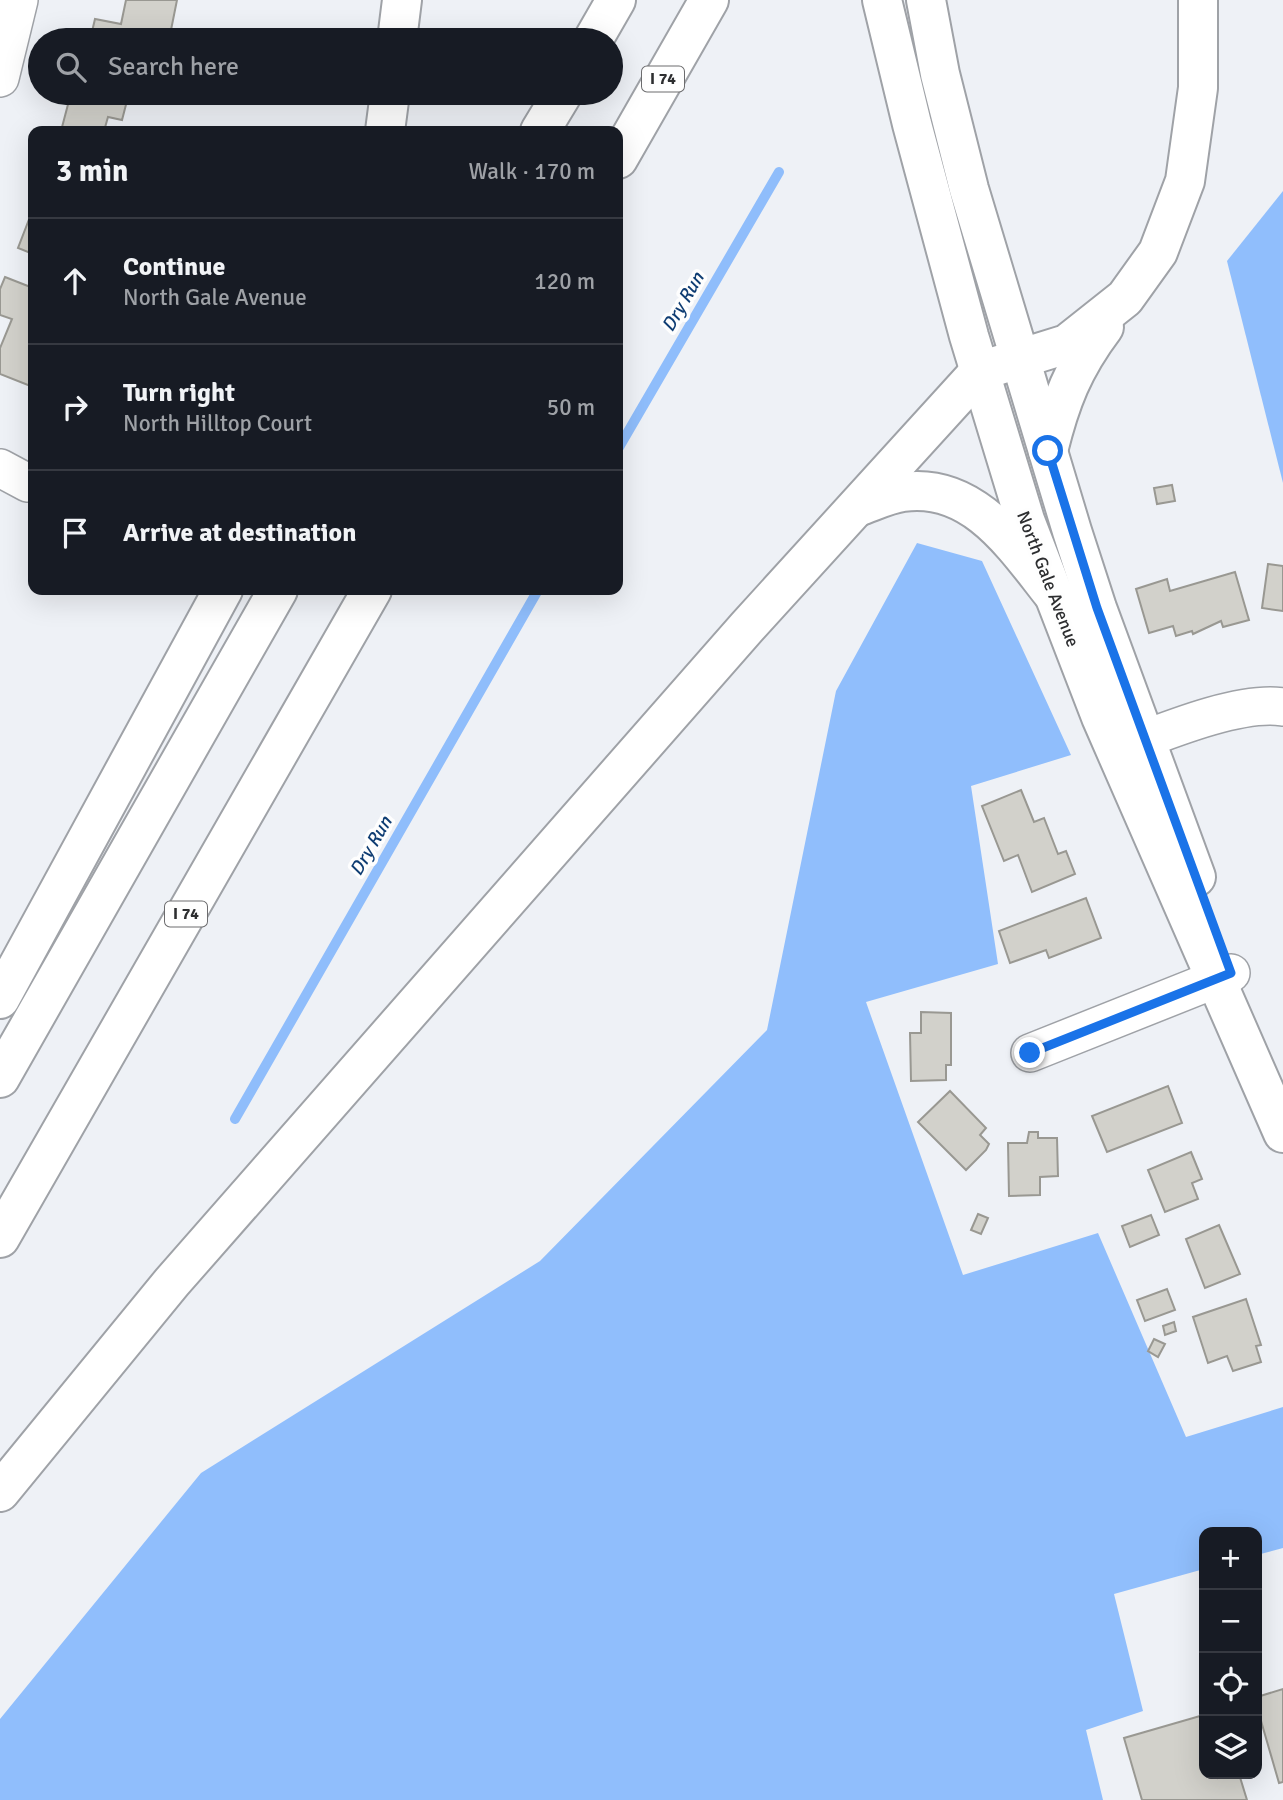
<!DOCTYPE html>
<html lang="en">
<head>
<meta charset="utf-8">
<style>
	body { margin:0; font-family:Signika,sans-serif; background:#242831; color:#f1f3f6 }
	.controls { position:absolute; right:21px; bottom:21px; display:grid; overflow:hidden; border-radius:14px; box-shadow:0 7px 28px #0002 }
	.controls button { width:63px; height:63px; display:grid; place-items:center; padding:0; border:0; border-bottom:2px solid #363941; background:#171b24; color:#f1f3f6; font:35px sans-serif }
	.stop { position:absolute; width:21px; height:21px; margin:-16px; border:5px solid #1a73e8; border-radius:50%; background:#fff }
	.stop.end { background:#1a73e8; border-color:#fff; box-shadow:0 2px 7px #0008 }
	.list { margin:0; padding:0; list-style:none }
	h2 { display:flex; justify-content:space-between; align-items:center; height:91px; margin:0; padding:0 28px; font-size:30px }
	h2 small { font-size:23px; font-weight:400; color:#9ea1a6 }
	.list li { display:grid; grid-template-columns:46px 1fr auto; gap:21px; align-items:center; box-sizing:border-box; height:126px; padding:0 28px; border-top:2px solid #363941 }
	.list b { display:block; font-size:26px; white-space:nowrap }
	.list p { margin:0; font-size:23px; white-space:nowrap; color:#9ea1a6 }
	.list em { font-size:23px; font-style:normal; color:#9ea1a6 }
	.icon { flex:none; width:38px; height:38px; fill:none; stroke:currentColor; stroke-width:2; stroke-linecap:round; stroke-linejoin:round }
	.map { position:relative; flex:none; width:1283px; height:1800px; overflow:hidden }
	.search { position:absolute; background:#171b24; box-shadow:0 7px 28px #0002; left:28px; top:28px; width:595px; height:77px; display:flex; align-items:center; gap:18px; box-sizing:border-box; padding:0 24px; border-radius:38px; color:#9ea1a6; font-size:26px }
	.panel { position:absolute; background:#171b24; box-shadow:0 7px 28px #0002; left:28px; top:126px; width:595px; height:469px; border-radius:14px }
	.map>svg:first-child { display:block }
	.forest { fill:#90befc }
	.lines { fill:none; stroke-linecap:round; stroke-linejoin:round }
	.stream { stroke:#8fbdfb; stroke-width:10 }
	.building { fill:#d2d1cb; stroke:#999892; stroke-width:2 }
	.minor-casing { stroke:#9fa2a7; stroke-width:40 }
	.secondary-casing { stroke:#9fa2a7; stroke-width:42 }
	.motorway-casing { stroke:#9fa2a7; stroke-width:42 }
	.minor { stroke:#fff; stroke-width:37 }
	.secondary { stroke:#fff; stroke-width:38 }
	.motorway { stroke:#fff; stroke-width:38 }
	.route { stroke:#1a73e8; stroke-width:9 }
	.labels { text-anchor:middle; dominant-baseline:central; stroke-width:7; stroke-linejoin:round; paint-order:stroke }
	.shield { fill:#fefefe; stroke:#6c6c6e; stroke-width:2 }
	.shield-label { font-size:16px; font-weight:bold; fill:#2d2e30 }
	.street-label { font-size:18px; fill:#2d2e30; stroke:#fefefe }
	.water-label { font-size:19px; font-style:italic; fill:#0f3d73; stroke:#fefefe }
</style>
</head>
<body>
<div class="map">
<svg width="1283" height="1800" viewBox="0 0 1283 1800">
	<rect width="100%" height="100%" fill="#eef1f6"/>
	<g class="forest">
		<polygon points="1283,191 1283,483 1227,261"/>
		<polygon points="917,543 982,561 1071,755 971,786 998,964 866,1002 963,1275 1098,1233 1186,1437 1283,1407 1283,1548 1257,1555 1257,1532 1204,1532 1204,1569 1114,1594 1143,1711 1086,1730 1103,1800 0,1800 0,1719 201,1473 540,1261 767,1030 836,691"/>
	</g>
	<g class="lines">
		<g class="stream">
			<polyline points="618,449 779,172"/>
			<polyline points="235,1119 538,590"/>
		</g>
	</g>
	<g class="building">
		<polygon points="126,0 177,0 169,40 90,40 95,19 121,24"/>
		<polygon points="71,93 129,93 122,120 108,117 104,131 61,131"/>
		<polygon points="33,209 33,254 18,248"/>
		<polygon points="5,277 33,288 33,387 0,374 0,348 12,319 0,315 0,289"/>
		<polygon points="1172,485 1175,501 1157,504 1154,488"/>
		<polygon points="1268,564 1283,566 1283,611 1262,608"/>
		<polygon points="1235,572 1249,620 1223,627 1221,621 1193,634 1192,631 1176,636 1173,626 1149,633 1136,589 1167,579 1170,591"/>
		<polygon points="1021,790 1034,822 1044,818 1058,854 1066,851 1075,874 1032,892 1018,855 1004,861 982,806"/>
		<polygon points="1086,898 1101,938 1049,958 1046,950 1010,963 999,931"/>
		<polygon points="921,1012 951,1013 951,1065 946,1065 946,1080 911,1081 910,1033 921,1033"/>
		<polygon points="1168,1086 1182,1123 1107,1152 1092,1116"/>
		<polygon points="950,1091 986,1128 980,1135 989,1144 986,1150 966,1170 918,1122"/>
		<polygon points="1029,1132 1038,1132 1038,1138 1057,1138 1058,1176 1040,1177 1040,1195 1009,1196 1008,1143 1027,1143"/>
		<polygon points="1191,1152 1202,1179 1192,1183 1198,1199 1165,1212 1148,1170"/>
		<polygon points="978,1214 988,1218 981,1234 971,1230"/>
		<polygon points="1151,1215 1159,1235 1130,1247 1122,1226"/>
		<polygon points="1219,1225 1240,1274 1205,1288 1186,1239"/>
		<polygon points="1167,1289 1175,1310 1145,1321 1137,1300"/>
		<polygon points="1246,1299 1261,1345 1256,1346 1261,1362 1233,1371 1227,1356 1208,1363 1193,1317"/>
		<polygon points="1174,1322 1176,1331 1165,1335 1163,1326"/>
		<polygon points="1154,1339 1165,1344 1158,1357 1148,1351"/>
		<polygon points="1283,1689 1283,1782 1279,1783 1257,1707 1257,1697"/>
		<polygon points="1200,1716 1204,1731 1204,1774 1217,1774 1218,1778 1239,1774 1247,1800 1142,1800 1124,1738"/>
	</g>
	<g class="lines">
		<defs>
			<g id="minor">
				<polyline points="0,78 19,0"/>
				<polyline points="0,468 28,483"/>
				<path d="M1116,750C1159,734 1238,700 1283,707"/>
				<polyline points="1030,1053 1231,973"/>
			</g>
			<g id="secondary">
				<polyline points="882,0 912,124 969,336 1025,520 1101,717 1283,1133"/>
				<polyline points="926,0 940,74 969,189 1072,531 1097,608 1196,877"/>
			</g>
			<g id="motorway">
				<polyline points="397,40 402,0"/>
				<polyline points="593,40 616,0"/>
				<polyline points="385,131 390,93"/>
				<polyline points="540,131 563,93"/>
				<polyline points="618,159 709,0"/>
				<path d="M1048,451C1060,402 1073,368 1104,327"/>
				<path d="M857,507C872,502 888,494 903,492C973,482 1014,545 1052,593"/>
				<polyline points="0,999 223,590"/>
				<polyline points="0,1078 278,590"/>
				<polyline points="0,1238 372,590"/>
				<polyline points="0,1492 172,1282 747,627 980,371 1067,344 1125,298 1158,252 1185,181 1198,88 1198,0"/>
			</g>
		</defs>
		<use href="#minor" class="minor-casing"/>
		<use href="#secondary" class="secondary-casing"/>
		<use href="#motorway" class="motorway-casing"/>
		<use href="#minor" class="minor"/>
		<use href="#secondary" class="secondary"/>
		<use href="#motorway" class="motorway"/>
	</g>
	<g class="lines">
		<polyline class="route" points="1030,1053 1231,973 1097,608 1048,451"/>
	</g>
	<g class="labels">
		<g class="shield">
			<rect x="642" y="66.5" width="42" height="25" rx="5"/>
			<rect x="165" y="901.5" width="42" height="25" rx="5"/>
		</g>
		<g class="shield-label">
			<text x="663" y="79">I 74</text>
			<text x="186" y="914">I 74</text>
		</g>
		<g class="street-label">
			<text transform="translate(1048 579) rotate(69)">North Gale Avenue</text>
		</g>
		<g class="water-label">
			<text transform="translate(683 302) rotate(-60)">Dry Run</text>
			<text transform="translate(371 846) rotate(-60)">Dry Run</text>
		</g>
	</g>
</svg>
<div class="controls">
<button>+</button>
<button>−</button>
<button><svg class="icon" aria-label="locate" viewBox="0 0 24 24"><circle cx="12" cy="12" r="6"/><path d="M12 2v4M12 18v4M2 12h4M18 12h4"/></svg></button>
<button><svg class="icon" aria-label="layers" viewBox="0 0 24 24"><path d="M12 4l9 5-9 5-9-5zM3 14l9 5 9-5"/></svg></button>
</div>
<div class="stop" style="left:1048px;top:451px"></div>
<div class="stop end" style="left:1030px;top:1053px"></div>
<div class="search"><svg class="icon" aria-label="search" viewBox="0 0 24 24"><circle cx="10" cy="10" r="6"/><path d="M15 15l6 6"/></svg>Search here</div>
<section class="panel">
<h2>3 min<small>Walk · 170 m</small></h2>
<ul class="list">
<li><svg class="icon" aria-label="ahead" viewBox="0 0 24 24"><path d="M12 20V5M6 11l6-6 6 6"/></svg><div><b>Continue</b><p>North Gale Avenue</p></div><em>120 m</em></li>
<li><svg class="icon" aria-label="right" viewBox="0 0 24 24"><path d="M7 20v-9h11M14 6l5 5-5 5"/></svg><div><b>Turn right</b><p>North Hilltop Court</p></div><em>50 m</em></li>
<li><svg class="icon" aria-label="arrive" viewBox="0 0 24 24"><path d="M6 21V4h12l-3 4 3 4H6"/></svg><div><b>Arrive at destination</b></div></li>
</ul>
</section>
</div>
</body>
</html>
